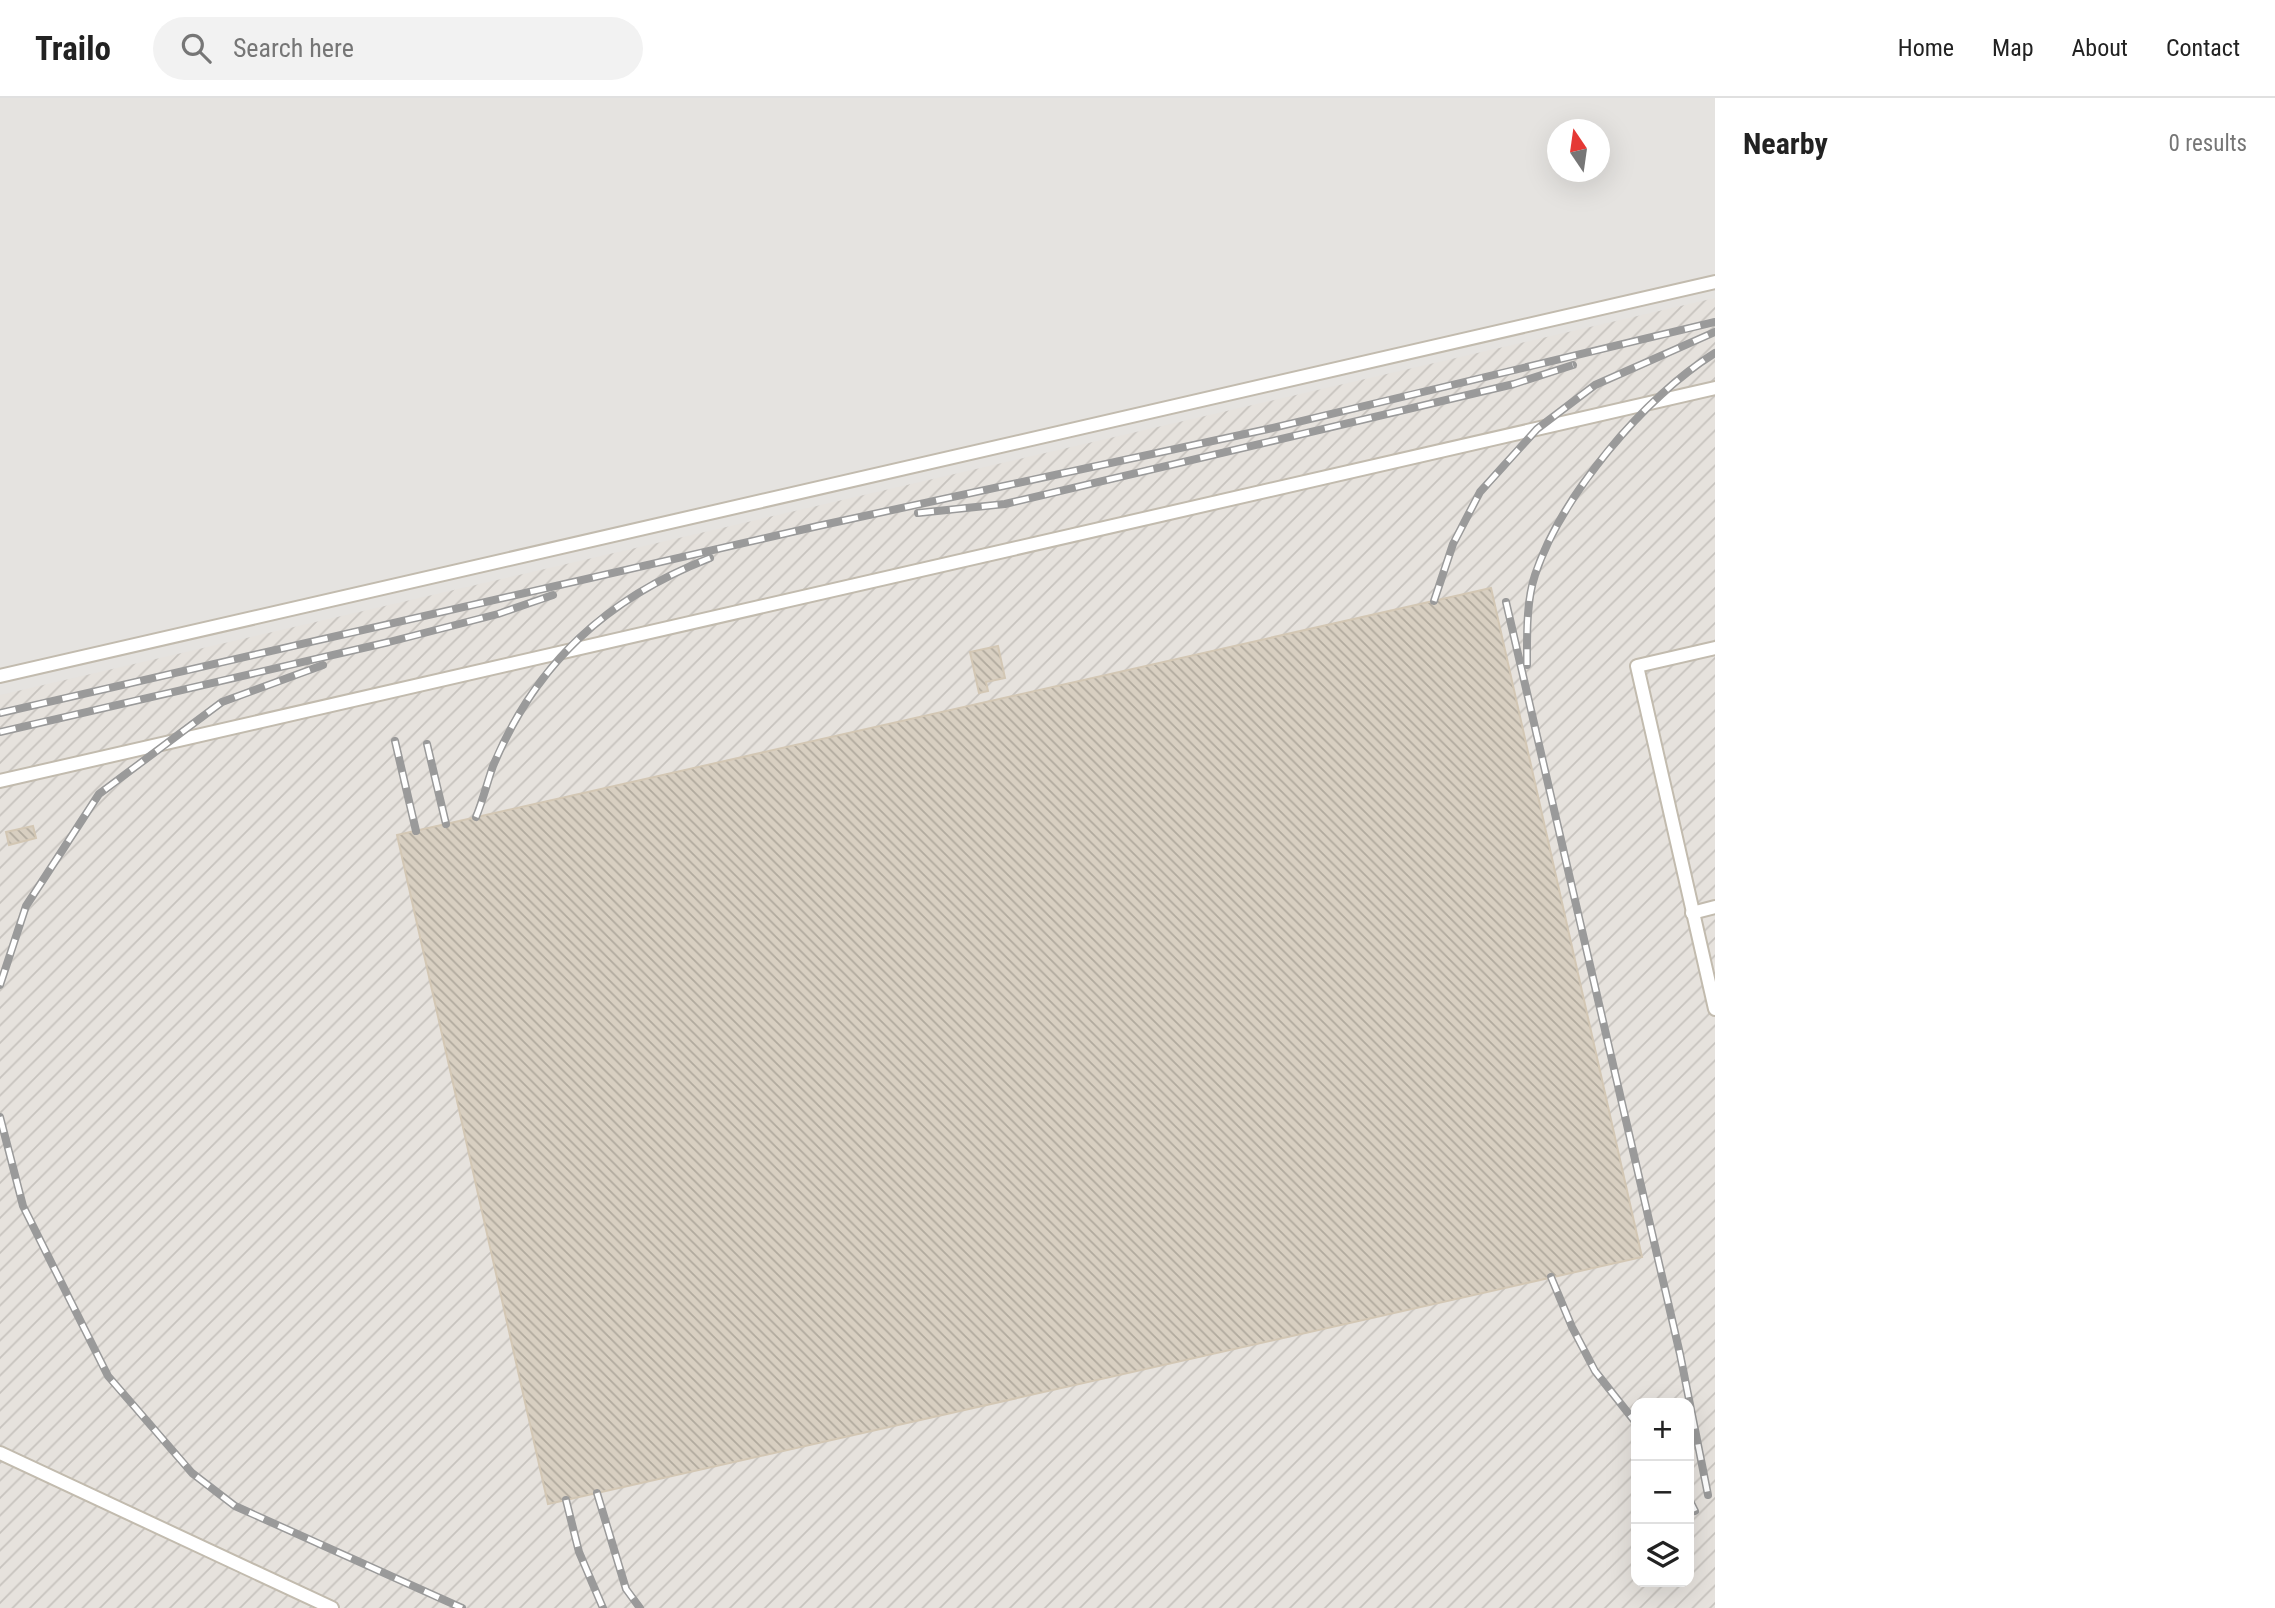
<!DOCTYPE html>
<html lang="en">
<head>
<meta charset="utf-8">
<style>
	body { margin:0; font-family:"Roboto Condensed",sans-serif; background:#f2f2f2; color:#222 }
	.controls { position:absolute; right:21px; bottom:21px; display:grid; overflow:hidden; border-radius:14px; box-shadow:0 7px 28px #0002 }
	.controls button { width:63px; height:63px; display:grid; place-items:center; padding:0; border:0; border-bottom:2px solid #e0e0e0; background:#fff; color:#222; font:35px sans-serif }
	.compass { position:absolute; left:1547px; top:21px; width:63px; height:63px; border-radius:50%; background:#fff; box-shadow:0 7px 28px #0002; rotate:347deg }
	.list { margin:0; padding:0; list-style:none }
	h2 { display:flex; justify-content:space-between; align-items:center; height:91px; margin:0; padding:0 28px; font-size:30px }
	h2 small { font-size:23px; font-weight:400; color:#767676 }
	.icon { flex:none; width:38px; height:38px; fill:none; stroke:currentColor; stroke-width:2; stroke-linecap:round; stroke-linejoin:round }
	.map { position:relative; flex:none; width:1715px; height:1510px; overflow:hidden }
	header { display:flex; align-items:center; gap:42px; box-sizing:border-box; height:98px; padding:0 35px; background:#fff; border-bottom:2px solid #e0e0e0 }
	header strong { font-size:33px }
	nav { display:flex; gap:38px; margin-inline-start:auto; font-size:24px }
	.search { width:490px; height:63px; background:#f2f2f2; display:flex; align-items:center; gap:18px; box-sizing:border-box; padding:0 24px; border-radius:38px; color:#767676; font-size:26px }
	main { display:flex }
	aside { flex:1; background:#fff }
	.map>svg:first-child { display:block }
	.industrial { fill:url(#industrial-furrows); fill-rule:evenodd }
	.parking { fill:#e5e3e0; fill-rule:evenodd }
	.building { fill:url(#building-back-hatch); stroke:#d3c7b4; stroke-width:2 }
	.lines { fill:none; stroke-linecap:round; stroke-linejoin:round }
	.service-casing { stroke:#c2bbae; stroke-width:16 }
	.service { stroke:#fff; stroke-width:12 }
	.rail-casing { stroke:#9a9a9a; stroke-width:8 }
	.rail { stroke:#fff; stroke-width:5; stroke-dasharray:16; stroke-linecap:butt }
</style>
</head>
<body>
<header>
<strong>Trailo</strong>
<div class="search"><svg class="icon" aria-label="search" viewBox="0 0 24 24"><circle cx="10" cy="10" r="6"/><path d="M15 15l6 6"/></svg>Search here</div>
<nav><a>Home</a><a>Map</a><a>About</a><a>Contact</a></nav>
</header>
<main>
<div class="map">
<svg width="1715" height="1510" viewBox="0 0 1715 1510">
	<defs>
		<pattern id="industrial-furrows" width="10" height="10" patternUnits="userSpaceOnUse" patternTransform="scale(1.75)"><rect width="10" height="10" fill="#e6e2dd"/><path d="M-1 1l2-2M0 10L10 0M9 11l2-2" fill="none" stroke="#c7c3be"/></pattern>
		<pattern id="building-back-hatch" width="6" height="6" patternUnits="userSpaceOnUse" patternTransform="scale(1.75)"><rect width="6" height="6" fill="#d8cfc1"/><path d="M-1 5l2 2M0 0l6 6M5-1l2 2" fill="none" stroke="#b1aa9e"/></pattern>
	</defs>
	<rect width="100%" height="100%" fill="#f6f3ec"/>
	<path class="industrial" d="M0,0H1715V1510H0ZM1558,32H1600V74H1558ZM1636,1305H1689V1484H1636Z"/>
	<path class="parking" d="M0,0H1715V200L0,597ZM1558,32H1600V74H1558Z"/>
	<g class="building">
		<polygon points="1491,490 1642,1159 548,1406 397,737"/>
		<polygon points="998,548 1005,580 986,584 988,593 979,595 970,554"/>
		<polygon points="33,728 36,740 9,747 6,734"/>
	</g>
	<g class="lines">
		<defs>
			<g id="service">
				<polyline points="1715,550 1637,568 1715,911"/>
				<polyline points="0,578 1715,184"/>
				<polyline points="0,683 1715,290"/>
				<polyline points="1692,815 1715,809"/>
				<polyline points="0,1355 332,1510"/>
			</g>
		</defs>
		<use href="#service" class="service-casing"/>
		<use href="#service" class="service"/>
		<defs>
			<g id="rail">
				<polyline points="918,415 1005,406 1514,286 1573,267"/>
				<polyline points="1434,503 1453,446 1480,394 1537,331 1595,287 1715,234"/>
				<polyline points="1506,504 1680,1256 1708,1397"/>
				<path d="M1527,567C1527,539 1526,504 1535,477C1561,398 1645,298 1715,255"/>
				<polyline points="0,615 818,428 1268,331 1715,224"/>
				<polyline points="0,634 389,544 498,516 553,497"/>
				<polyline points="395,643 416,733"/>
				<polyline points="427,646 446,726"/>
				<path d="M476,719C483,702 487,685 493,668C536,565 607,500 710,460"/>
				<polyline points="0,887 26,808 99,696 222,604 323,567"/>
				<polyline points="0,1019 23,1108 108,1278 192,1375 235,1408 462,1510"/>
				<polyline points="1551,1179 1572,1229 1595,1273 1636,1325"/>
				<polyline points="597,1395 626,1491 640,1510"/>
				<polyline points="1689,1401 1695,1413"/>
				<polyline points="566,1402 579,1454 603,1510"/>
			</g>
		</defs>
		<use href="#rail" class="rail-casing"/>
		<use href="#rail" class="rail"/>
	</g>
</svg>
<div class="controls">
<button>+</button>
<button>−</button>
<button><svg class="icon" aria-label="layers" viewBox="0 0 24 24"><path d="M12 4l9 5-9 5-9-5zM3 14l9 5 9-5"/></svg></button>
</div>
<svg class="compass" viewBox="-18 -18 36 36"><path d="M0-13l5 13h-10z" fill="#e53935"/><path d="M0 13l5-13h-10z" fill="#767676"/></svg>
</div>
<aside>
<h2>Nearby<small>0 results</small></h2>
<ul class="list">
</ul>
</aside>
</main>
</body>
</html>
